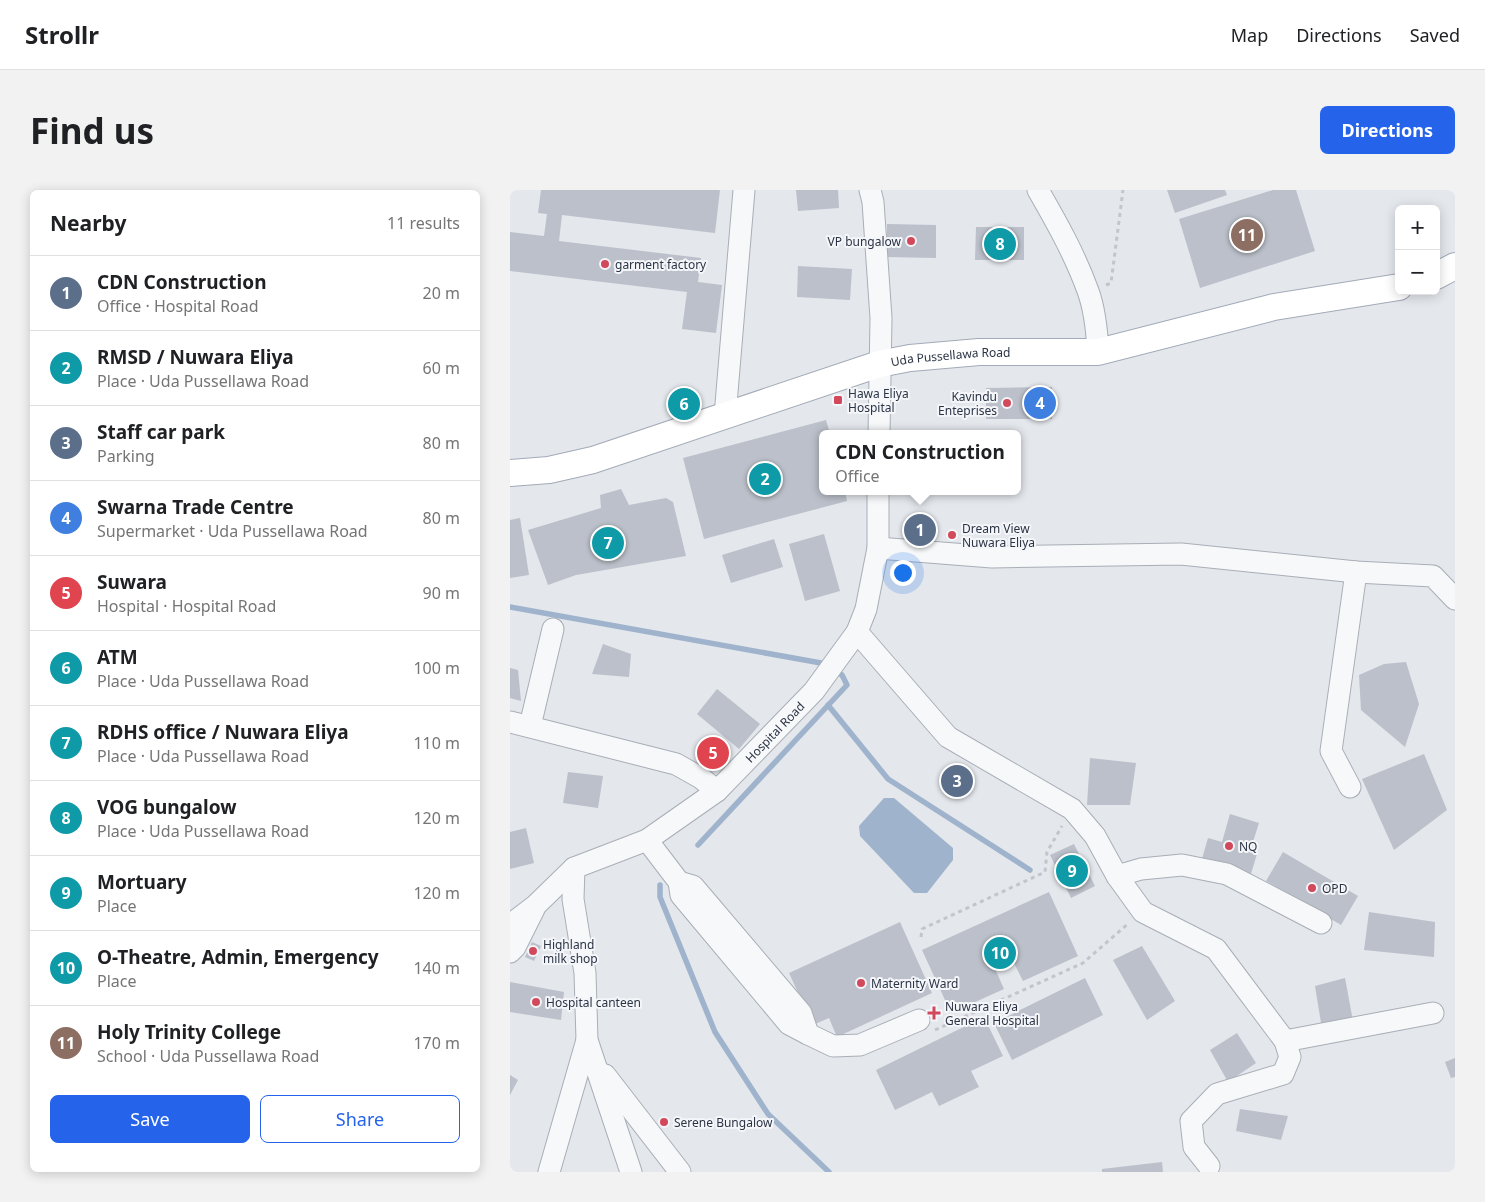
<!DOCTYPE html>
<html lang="en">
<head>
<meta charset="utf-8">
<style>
	body { margin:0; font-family:"Noto Sans",sans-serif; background:#f2f2f2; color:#202124 }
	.controls { position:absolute; right:15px; top:15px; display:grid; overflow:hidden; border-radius:8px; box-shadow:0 2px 12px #0003 }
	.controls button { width:45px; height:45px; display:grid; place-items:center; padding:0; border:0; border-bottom:1px solid #e0e0e0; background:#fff; color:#202124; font:25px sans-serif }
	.you { position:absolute; left:392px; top:382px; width:18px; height:18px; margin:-12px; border:4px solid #fff; border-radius:50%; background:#1a73e8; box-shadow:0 0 0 8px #1a73e833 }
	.badge { display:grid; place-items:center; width:32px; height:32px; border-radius:50%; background:#2563eb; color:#fff; font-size:16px; font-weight:700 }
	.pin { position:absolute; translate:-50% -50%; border:2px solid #fff; box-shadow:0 1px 5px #0006 }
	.popup { position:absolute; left:309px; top:240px; width:202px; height:65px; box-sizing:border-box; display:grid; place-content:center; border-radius:8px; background:#fff; filter:drop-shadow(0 1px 4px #0005); font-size:16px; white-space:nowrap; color:#757577 }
	.popup b { font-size:19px; color:#202124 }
	.popup::after { content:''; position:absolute; left:50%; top:100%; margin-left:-10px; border:10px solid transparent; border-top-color:#fff }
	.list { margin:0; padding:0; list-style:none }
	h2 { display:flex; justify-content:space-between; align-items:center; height:65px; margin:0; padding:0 20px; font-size:21px }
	h2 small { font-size:16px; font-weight:400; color:#757577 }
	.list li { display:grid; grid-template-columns:32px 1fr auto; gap:15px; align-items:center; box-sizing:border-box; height:75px; padding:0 20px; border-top:1px solid #e0e0e0 }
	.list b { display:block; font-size:19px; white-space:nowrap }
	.list p { margin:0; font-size:16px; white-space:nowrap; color:#757577 }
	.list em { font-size:16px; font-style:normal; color:#757577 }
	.actions { display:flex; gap:10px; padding:15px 20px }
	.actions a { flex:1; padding:11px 0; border:1px solid #2563eb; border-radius:8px; text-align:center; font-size:18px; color:#2563eb }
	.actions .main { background:#2563eb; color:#fff }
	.map { position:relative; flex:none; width:945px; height:982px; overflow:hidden; border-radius:8px }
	header { display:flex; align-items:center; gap:30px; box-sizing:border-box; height:70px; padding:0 25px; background:#fff; border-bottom:1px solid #e0e0e0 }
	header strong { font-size:24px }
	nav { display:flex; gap:28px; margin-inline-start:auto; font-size:18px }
	.intro { display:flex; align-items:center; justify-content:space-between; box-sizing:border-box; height:120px; padding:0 30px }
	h1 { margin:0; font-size:35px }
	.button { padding:12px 22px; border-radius:8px; background:#2563eb; color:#fff; font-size:18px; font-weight:700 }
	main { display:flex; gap:30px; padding:0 30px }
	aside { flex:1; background:#fff; border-radius:8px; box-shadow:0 2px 12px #0003 }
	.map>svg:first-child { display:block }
	.water { fill:#9fb4cc }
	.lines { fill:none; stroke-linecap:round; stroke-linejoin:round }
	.stream { stroke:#9fb4cc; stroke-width:5.5 }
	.building { fill:#bbc0ca }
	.minor-casing { stroke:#a9aeb7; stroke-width:23 }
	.major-casing { stroke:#a3abb8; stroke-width:28 }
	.path { stroke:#c2c5cb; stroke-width:3; stroke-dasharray:4 4; stroke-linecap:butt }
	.minor { stroke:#f7f8fa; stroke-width:21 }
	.major { stroke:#fff; stroke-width:26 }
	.poi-dot { fill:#d1495b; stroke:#f4f6f9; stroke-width:2 }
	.labels { text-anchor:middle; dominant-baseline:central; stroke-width:4; stroke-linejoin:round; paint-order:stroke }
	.poi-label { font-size:12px; fill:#2b3445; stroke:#f4f6f9; text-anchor:start }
	.street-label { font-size:12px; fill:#2b3445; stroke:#f4f6f9 }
</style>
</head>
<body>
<header>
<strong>Strollr</strong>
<nav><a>Map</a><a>Directions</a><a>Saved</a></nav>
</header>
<div class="intro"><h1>Find us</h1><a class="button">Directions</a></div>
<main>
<aside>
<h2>Nearby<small>11 results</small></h2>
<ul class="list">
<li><span class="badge" style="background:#5c6f8a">1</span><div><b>CDN Construction</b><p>Office · Hospital Road</p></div><em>20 m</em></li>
<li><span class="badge" style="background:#0f9aa8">2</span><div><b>RMSD / Nuwara Eliya</b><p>Place · Uda Pussellawa Road</p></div><em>60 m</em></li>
<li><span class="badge" style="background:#5c6f8a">3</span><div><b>Staff car park</b><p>Parking</p></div><em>80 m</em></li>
<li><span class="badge" style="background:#3f7fe0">4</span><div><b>Swarna Trade Centre</b><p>Supermarket · Uda Pussellawa Road</p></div><em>80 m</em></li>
<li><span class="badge" style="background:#e0444e">5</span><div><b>Suwara</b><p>Hospital · Hospital Road</p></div><em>90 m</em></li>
<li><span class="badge" style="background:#0f9aa8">6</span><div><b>ATM</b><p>Place · Uda Pussellawa Road</p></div><em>100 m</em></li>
<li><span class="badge" style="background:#0f9aa8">7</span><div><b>RDHS office / Nuwara Eliya</b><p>Place · Uda Pussellawa Road</p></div><em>110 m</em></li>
<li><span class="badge" style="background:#0f9aa8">8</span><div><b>VOG bungalow</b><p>Place · Uda Pussellawa Road</p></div><em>120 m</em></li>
<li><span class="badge" style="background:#0f9aa8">9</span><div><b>Mortuary</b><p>Place</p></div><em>120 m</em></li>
<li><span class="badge" style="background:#0f9aa8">10</span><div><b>O-Theatre, Admin, Emergency</b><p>Place</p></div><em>140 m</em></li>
<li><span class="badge" style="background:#8d6e63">11</span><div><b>Holy Trinity College</b><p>School · Uda Pussellawa Road</p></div><em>170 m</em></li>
</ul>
<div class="actions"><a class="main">Save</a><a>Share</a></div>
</aside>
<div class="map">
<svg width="945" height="982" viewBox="0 0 945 982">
	<rect width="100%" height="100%" fill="#e4e7ec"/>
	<polygon class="water" points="374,608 384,608 443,658 443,670 417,703 404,703 350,646 349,636"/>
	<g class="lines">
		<g class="stream">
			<polyline points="0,417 311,473 317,476"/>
			<polyline points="318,515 378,589 520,680"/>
			<polyline points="188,655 337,495 332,485 325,481"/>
			<polyline points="150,695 150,707 205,842 258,924 319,982"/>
		</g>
	</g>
	<g class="building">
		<polygon points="31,0 210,0 205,43 52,25 49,51 191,68 188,92 212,95 206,143 172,139 177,102 0,81 0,42 34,46 37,24 28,23"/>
		<polygon points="286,0 328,0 329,18 288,21"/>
		<polygon points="657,0 715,0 717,5 665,23"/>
		<polygon points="763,0 786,0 805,61 690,98 669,29"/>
		<polygon points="377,34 426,35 426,68 377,67"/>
		<polygon points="466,37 514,37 514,70 465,70"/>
		<polygon points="288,76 342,79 340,110 287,107"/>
		<polygon points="542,197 542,229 476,229 476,198"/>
		<polygon points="169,210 180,210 181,220 168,218"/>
		<polygon points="316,230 320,244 312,244 312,301 335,301 337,311 194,349 173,268"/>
		<polygon points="111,299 119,315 156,308 163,312 176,366 66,385 38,395 18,340 91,318 90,305"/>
		<polygon points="10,328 19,385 0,388 0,330"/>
		<polygon points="314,344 330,401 295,411 279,354"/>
		<polygon points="264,349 273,377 221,393 212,365"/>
		<polygon points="93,454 121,464 119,487 82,484"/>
		<polygon points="896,472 909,514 895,557 851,520 849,485 874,474"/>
		<polygon points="0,478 8,480 11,511 0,508"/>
		<polygon points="207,499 250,534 229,559 187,524"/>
		<polygon points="914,564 937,620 884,660 852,589"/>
		<polygon points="580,568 626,573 620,615 577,615"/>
		<polygon points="58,582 93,586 88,618 53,613"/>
		<polygon points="720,624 749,633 740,661 747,664 740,687 691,672 698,648 712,652"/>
		<polygon points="16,638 24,673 0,679 0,642"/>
		<polygon points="564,654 585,696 561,708 540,665"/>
		<polygon points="773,662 848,706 831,735 756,691"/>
		<polygon points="539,702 568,766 513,791 504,773 486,781 494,799 441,823 412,760"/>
		<polygon points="859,722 925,732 924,767 854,760"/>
		<polygon points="390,732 422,803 327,847 319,828 303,835 279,783"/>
		<polygon points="22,752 31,756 24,771 15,767"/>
		<polygon points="632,756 665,811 637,830 603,770"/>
		<polygon points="575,788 593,825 502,870 484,833"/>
		<polygon points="835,788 843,831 812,839 805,796"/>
		<polygon points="0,792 54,802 51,830 0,822"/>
		<polygon points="474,827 493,866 461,881 469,897 429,916 422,902 385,920 366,880"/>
		<polygon points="727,843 746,873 718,892 700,860"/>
		<polygon points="945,868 945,887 941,888 935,872"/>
		<polygon points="0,885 8,890 0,905"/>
		<polygon points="730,919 778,926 771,950 726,941"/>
		<polygon points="652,972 653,982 592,982 592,979"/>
	</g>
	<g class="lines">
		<defs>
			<g id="minor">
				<polyline points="360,0 363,12 371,128 369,244"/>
				<path d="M528,0C547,33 565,65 578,101C585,120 587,141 588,162"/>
				<polyline points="215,226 234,0"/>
				<polyline points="368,358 482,367 671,364 846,382 923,386 945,409"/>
				<polyline points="347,442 438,547 562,619 585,646 607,686 633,722 706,759 775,851 780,867 773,884 707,904 681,931 684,957 699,976"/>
				<polyline points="0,532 166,574 191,588 207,601"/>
				<polyline points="20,536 43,439"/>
				<polyline points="840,597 821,561 846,382"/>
				<polyline points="137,650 169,692 171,705 279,834 298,844 323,856 350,855 409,830"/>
				<polyline points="64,678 63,709 75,783 77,850 121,982"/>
				<polyline points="607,686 631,679 672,675 717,684 811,733"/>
				<polyline points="169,692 183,696 291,823 298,844"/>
				<path id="s1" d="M0,735L26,715L64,678L137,650L207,601L304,501L347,442L356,419L368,358V301"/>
				<polyline points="0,762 5,757 24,719"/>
				<polyline points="775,851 923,823"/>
				<polyline points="95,885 170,982"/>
				<polyline points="39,982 77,850"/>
			</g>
			<g id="major">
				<polyline points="926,86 945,76"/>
				<path id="s2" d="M0,283L39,280L83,270L369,174L400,168L469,162H588L764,117L889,97"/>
			</g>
		</defs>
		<use href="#minor" class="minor-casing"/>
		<use href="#major" class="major-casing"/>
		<g class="path">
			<polyline points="596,95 601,93 613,0"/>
			<polyline points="411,747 412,739 535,682 537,662 552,636"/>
			<polyline points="425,840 573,773 619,733"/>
		</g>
		<use href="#minor" class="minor"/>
		<use href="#major" class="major"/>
	</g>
	<g class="poi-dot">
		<circle cx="401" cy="51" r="5"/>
		<circle cx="95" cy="74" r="5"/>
		<rect x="323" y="205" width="10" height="10" rx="2.5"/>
		<circle cx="497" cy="213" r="5"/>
		<circle cx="442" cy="345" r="5"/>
		<circle cx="719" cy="656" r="5"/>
		<circle cx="802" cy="698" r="5"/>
		<circle cx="23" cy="761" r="5"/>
		<circle cx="351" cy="793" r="5"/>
		<circle cx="26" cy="812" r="5"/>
		<path d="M421.5 815.5h5v5h5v5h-5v5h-5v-5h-5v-5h5z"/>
		<circle cx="154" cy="932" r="5"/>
	</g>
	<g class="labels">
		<g class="poi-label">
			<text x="391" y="51" text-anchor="end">VP bungalow</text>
			<text x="105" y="74">garment factory</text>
			<text x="338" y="203">Hawa Eliya<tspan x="338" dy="14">Hospital</tspan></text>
			<text x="487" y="206" text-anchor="end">Kavindu<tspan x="487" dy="14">Enteprises</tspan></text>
			<text x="452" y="338">Dream View<tspan x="452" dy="14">Nuwara Eliya</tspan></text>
			<text x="729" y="656">NQ</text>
			<text x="812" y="698">OPD</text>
			<text x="33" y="754">Highland<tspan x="33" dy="14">milk shop</tspan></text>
			<text x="361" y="793">Maternity Ward</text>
			<text x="36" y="812">Hospital canteen</text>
			<text x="435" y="816">Nuwara Eliya<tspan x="435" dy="14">General Hospital</tspan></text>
			<text x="164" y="932">Serene Bungalow</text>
		</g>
		<g class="street-label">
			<text stroke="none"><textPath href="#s2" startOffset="458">Uda Pussellawa Road</textPath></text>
			<text stroke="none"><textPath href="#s1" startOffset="332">Hospital Road</textPath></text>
		</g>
	</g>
</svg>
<div class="controls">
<button>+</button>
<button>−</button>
</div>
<div class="you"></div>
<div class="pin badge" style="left:410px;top:340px;background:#5c6f8a">1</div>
<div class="popup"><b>CDN Construction</b>Office</div>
<div class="pin badge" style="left:255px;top:289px;background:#0f9aa8">2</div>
<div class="pin badge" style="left:447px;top:591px;background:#5c6f8a">3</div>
<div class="pin badge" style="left:530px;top:213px;background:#3f7fe0">4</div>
<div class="pin badge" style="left:203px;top:563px;background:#e0444e">5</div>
<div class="pin badge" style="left:174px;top:214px;background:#0f9aa8">6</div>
<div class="pin badge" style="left:98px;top:353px;background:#0f9aa8">7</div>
<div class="pin badge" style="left:490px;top:54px;background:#0f9aa8">8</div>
<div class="pin badge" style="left:562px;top:681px;background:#0f9aa8">9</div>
<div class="pin badge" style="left:490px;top:763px;background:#0f9aa8">10</div>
<div class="pin badge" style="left:737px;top:45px;background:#8d6e63">11</div>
</div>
</main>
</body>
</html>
